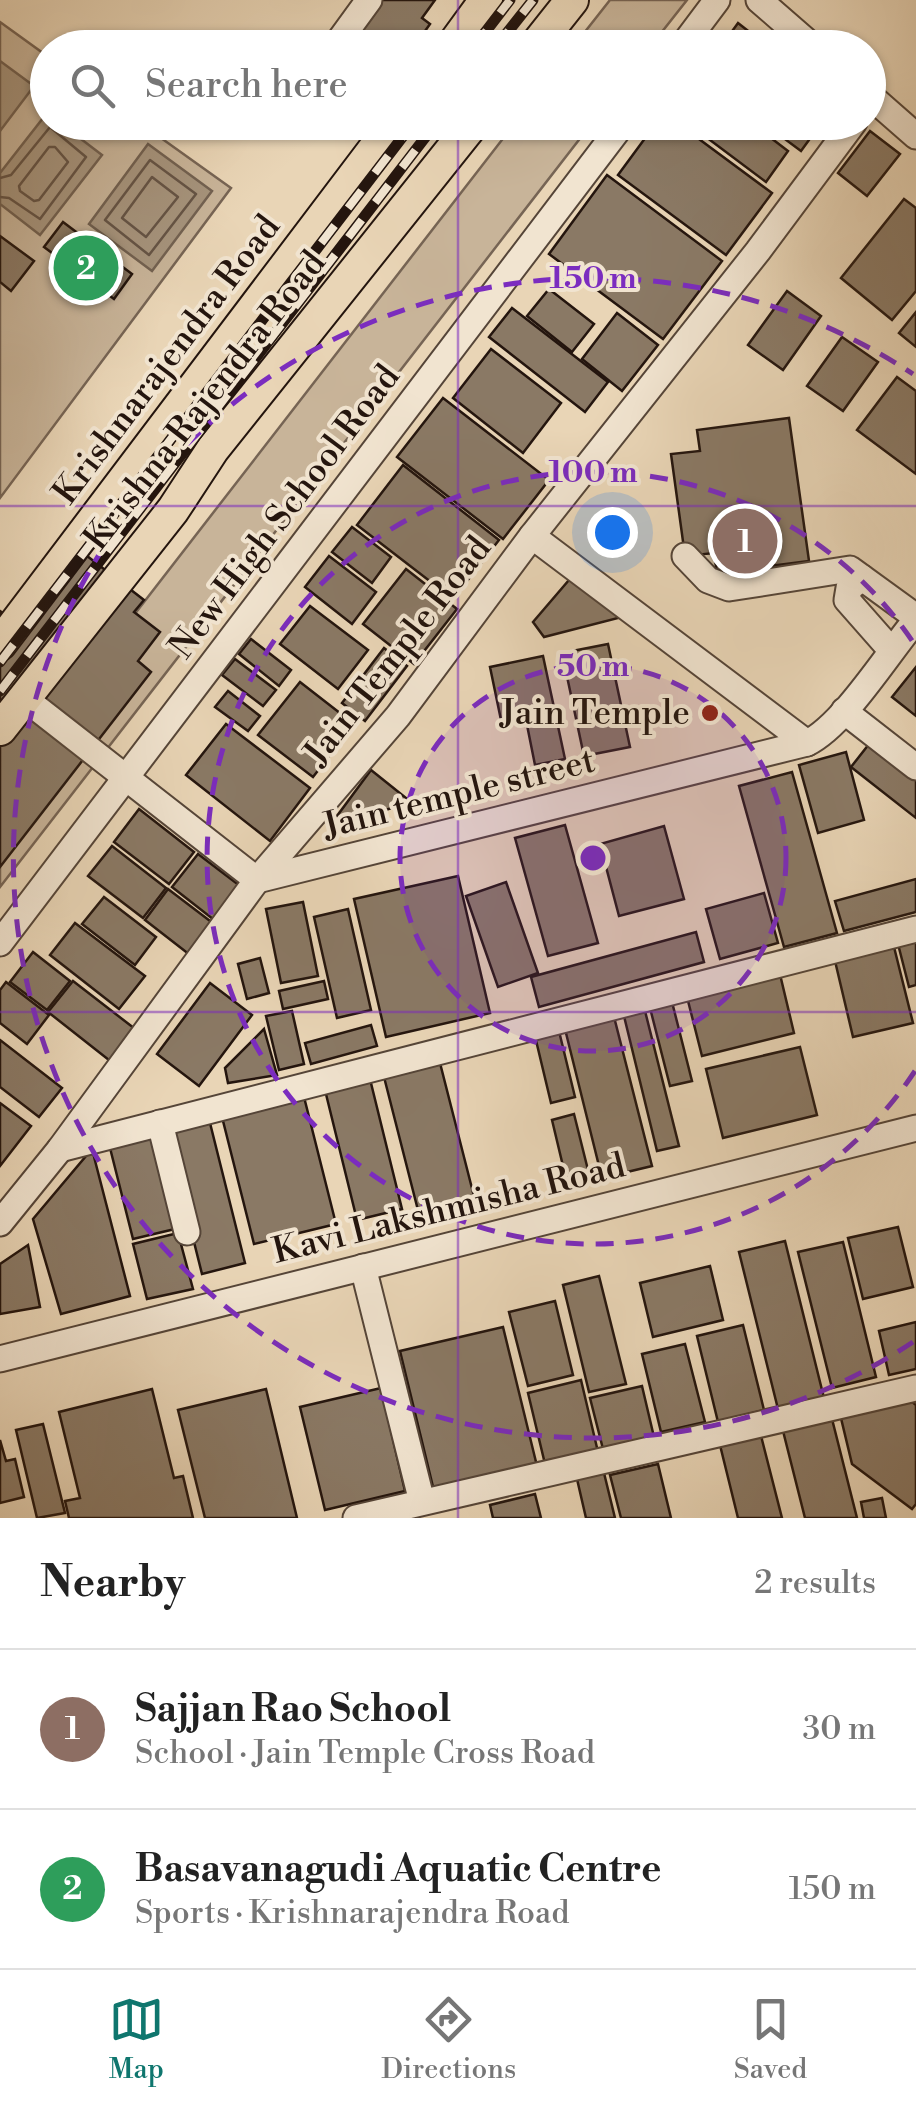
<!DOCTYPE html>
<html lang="en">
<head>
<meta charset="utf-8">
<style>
	body { margin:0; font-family:"Libre Bodoni",serif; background:#f2f2f2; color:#222 }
	.you { position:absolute; left:612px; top:532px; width:35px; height:35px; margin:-25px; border:8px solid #fff; border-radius:50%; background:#1a73e8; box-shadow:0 0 0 15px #1a73e833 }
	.badge { display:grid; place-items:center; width:65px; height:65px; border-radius:50%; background:#0f766e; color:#fff; font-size:32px; font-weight:700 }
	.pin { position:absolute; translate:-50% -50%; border:5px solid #fff; box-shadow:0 2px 10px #0006 }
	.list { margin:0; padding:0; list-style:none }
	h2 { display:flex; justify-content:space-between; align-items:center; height:130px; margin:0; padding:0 40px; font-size:42px }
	h2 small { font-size:32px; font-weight:400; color:#767676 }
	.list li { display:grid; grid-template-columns:65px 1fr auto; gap:30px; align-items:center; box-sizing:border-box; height:160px; padding:0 40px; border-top:2px solid #e0e0e0 }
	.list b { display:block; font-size:38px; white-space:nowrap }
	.list p { margin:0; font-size:32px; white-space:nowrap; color:#767676 }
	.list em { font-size:32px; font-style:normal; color:#767676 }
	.icon { flex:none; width:55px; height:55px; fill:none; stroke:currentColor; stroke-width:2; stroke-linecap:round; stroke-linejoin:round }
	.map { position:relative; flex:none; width:916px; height:1518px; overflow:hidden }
	.search { position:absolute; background:#fff; box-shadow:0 2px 8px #0004; left:30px; right:30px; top:30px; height:110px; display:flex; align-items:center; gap:25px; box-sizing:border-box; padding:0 35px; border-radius:55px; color:#767676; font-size:38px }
	.sheet { height:450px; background:#fff }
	nav { display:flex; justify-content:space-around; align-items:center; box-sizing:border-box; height:140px; border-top:2px solid #e0e0e0; background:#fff; font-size:28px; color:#767676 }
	nav a { display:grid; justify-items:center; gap:5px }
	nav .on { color:#0f766e }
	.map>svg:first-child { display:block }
	.green { fill:#c8b499; stroke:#766454; stroke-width:2.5 }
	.water { fill:#a6947d; stroke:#726151; stroke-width:2.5 }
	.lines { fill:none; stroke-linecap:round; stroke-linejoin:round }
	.shore { stroke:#655446; stroke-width:2.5 }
	.building { fill:#8a7965; stroke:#24150e; stroke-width:2.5 }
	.minor-casing { stroke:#554538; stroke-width:29 }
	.major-casing { stroke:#24150e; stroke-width:36 }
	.minor { stroke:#f1e4d0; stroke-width:25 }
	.major { stroke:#e9d5b6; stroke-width:32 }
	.rail-casing { stroke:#24150e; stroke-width:11 }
	.rail { stroke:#f1e4d0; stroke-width:8; stroke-dasharray:22; stroke-linecap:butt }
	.grid { fill:none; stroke:#7b2cbf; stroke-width:2.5; stroke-opacity:0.55 }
	.ring { fill:none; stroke:#7b2cbf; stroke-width:5; stroke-dasharray:18 12 }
	.poi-dot { fill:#8f2418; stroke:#f1e4d0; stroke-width:4 }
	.labels { text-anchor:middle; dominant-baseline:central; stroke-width:8; stroke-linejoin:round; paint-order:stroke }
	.street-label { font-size:35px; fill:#24150e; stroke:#f1e4d0 }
	.poi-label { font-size:35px; fill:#24150e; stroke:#f1e4d0; text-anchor:end }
	.centre { fill:#7b2cbf; stroke:#f1e4d0; stroke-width:5 }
	.ring-label { font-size:30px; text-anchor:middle; font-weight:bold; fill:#7b2cbf; stroke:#f1e4d0; stroke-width:8; stroke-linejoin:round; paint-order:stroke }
</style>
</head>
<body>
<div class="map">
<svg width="916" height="1518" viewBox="0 0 916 1518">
	<rect width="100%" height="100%" fill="#e9d5b6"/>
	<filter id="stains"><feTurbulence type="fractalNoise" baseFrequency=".002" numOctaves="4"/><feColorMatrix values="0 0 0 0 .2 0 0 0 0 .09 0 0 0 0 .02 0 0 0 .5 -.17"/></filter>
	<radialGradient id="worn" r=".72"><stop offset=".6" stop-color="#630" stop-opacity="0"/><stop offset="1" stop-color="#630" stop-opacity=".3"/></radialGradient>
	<g class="green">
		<polygon points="610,0 687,0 650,47 573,47"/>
		<polygon points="0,22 47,56 48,122 140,123 231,188 0,498"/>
		<polygon points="515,123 592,123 0,887 0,788"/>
	</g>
	<g class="water">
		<polygon points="0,61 34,86 0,131"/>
		<polygon points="47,113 48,122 60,123 102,155 40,235 0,204 0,173"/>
		<polygon points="148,144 212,191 152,271 89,224"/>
	</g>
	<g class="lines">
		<g class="shore">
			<polygon points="49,147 55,147 68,162 39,200 34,201 20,191 19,186"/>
			<polygon points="150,160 196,194 149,255 105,220"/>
			<polygon points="152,177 178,197 146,237 122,218"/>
			<polyline points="0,178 11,175 50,127 86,157 40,219 9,198 0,197"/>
		</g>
	</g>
	<g class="building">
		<polygon points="374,0 435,0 422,18 430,24 413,48 339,48"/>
		<polygon points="738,23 770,48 720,48"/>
		<polygon points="657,122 676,122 772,193 726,255 618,175"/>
		<polygon points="686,122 750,122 788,151 766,182"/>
		<polygon points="762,122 822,122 801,151"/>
		<polygon points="870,131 900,154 867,196 838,173"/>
		<polygon points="607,175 722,261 663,339 549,254"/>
		<polygon points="904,199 916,208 916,291 892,320 841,278"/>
		<polygon points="63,222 132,274 114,299 44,247"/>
		<polygon points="0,236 34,261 11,291 0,282"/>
		<polygon points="549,289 594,324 572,352 527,316"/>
		<polygon points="787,291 821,316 783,370 748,345"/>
		<polygon points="512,308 608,382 585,412 489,337"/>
		<polygon points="916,312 916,347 899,333"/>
		<polygon points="617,313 658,345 622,391 582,359"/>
		<polygon points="842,337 878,362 843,411 807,386"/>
		<polygon points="491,349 561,403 523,453 453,398"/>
		<polygon points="897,377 916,391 916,474 857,430"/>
		<polygon points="443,398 549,480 503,539 397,457"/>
		<polygon points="789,418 809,561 717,573 714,553 685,556 671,454 700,451 697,430"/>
		<polygon points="403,465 499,540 453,599 357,525"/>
		<polygon points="352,527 391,557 372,583 332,552"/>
		<polygon points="69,542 144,600 134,612 160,632 138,661 151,672 0,867 0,611 10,618"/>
		<polygon points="329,556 376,592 352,624 305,587"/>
		<polygon points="406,569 457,609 414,664 363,624"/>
		<polygon points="575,573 626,616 544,637 533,622"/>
		<polygon points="310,606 368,650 338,689 280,644"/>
		<polygon points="251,639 291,670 279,686 239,654"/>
		<polygon points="608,644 630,747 584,756 562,653"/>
		<polygon points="384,648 407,666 365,721 342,703"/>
		<polygon points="543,656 565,759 535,765 525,715 501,720 490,667"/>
		<polygon points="235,659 276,690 263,706 222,675"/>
		<polygon points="916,667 916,716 892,697"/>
		<polygon points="300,682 354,724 313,777 258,735"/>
		<polygon points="228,691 260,716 248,731 215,707"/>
		<polygon points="226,724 310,788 270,841 186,775"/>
		<polygon points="873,739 916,773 916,818 851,767"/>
		<polygon points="846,752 864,820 818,833 799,765"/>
		<polygon points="371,770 411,802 344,823 337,816"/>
		<polygon points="792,772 837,933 784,947 739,786"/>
		<polygon points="139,809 194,852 169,884 114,842"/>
		<polygon points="565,825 598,943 548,956 515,838"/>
		<polygon points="664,826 684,899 619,916 600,844"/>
		<polygon points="112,846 166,888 143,918 88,876"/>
		<polygon points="198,854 244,889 218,923 172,887"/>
		<polygon points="458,876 490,1013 386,1037 354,899"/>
		<polygon points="916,879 916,912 844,931 835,901"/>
		<polygon points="506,882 538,973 498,987 466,896"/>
		<polygon points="168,889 214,924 190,955 145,920"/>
		<polygon points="764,893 778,943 720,959 706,909"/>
		<polygon points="104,897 156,937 135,965 82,924"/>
		<polygon points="303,902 318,976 281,983 266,909"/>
		<polygon points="348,909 371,1010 337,1018 314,917"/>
		<polygon points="75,923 145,976 119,1009 50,955"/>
		<polygon points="696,932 704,962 539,1007 531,977"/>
		<polygon points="916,940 916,985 909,987 898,944"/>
		<polygon points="894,947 913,1023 853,1037 835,961"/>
		<polygon points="33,952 70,981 47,1010 10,982"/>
		<polygon points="260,958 269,993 247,999 238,964"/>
		<polygon points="778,966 794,1033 702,1056 685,989"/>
		<polygon points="73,981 139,1032 114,1064 48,1012"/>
		<polygon points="324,981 328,999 283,1009 279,991"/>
		<polygon points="6,982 49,1015 27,1044 0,1023 0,990"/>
		<polygon points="210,983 252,1015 199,1086 157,1054"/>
		<polygon points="671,998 692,1081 670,1086 649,1004"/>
		<polygon points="644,1007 679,1146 657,1151 623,1012"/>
		<polygon points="612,1009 652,1166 602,1178 563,1021"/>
		<polygon points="292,1011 304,1064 279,1070 266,1016"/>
		<polygon points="371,1025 377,1046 311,1064 305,1043"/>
		<polygon points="558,1027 575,1097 551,1103 534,1032"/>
		<polygon points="264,1029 277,1075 228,1083 225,1068"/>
		<polygon points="0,1040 62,1088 39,1117 0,1087"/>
		<polygon points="800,1047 817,1115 723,1138 706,1069"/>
		<polygon points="440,1063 477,1208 421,1222 384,1077"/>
		<polygon points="369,1075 402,1209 357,1220 324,1086"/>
		<polygon points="303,1093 336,1224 254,1244 221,1113"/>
		<polygon points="0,1103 31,1126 0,1166"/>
		<polygon points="574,1114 591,1182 568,1187 552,1120"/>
		<polygon points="209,1119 245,1263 202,1274 166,1130"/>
		<polygon points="155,1132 179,1228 133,1239 109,1144"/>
		<polygon points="92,1149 130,1296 61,1314 33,1219"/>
		<polygon points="898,1227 913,1287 863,1299 848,1238"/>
		<polygon points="178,1233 193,1289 147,1299 133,1244"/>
		<polygon points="785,1241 825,1402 779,1413 739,1252"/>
		<polygon points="843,1242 876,1377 832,1388 798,1252"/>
		<polygon points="28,1245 40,1307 0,1314 0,1264"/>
		<polygon points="710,1266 723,1320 653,1337 640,1283"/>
		<polygon points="599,1276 626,1384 589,1392 563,1285"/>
		<polygon points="555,1301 573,1375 528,1386 509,1312"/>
		<polygon points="916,1322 916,1369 889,1375 879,1331"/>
		<polygon points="743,1325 764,1410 718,1422 697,1336"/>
		<polygon points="503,1327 537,1466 434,1491 400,1351"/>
		<polygon points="685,1344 705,1422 661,1432 642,1354"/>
		<polygon points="581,1380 598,1452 545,1464 528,1393"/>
		<polygon points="642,1386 654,1437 603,1449 590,1398"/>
		<polygon points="381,1388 405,1491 325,1510 300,1407"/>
		<polygon points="152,1389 174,1478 183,1476 193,1518 69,1518 65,1501 80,1498 59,1412"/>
		<polygon points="266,1389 297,1518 205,1518 178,1410"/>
		<polygon points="902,1394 916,1405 916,1504 912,1509 852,1464 840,1414"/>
		<polygon points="831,1415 857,1518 805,1518 782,1427"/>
		<polygon points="43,1424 65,1513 37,1518 16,1430"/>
		<polygon points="759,1428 782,1518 738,1518 718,1437"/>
		<polygon points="0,1440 6,1461 15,1459 24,1497 0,1503"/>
		<polygon points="658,1464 671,1518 621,1518 610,1475"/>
		<polygon points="604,1473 615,1518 586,1518 577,1479"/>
		<polygon points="535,1494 541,1518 493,1518 490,1505"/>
		<polygon points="882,1498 886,1518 864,1518 861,1502"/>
	</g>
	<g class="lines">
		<defs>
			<g id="minor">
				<polyline points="759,0 814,48"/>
				<polyline points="334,48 369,0"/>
				<polyline points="681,48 717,0"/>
				<polyline points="868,94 916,136"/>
				<polyline points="532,536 807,743"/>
				<polyline points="685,556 708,580 729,588 850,569 916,617"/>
				<polyline points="862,578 849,588 847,600 891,650"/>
				<path d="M24,698L257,880L807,743C844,725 888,653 916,620"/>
				<polyline points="844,711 916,767"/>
				<polyline points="0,943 624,122"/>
				<polyline points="160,1123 187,1232"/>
				<polyline points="60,1149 916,929"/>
				<polyline points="0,1223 60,1149 257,880 398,716 532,536 758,251 854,122"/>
				<polyline points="363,1267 422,1502"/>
				<polyline points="0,1359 916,1128"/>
				<polyline points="356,1518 916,1388"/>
			</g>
			<g id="major">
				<polyline points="451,48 486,0"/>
				<polyline points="534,48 572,0"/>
				<polyline points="0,644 395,122"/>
				<polyline points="0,729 173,510 213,449 474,122"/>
			</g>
		</defs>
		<use href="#minor" class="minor-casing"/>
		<use href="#major" class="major-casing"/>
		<use href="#minor" class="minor"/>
		<use href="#major" class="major"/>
		<defs>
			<g id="rail">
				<polyline points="473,48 510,0"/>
				<polyline points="495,48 533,0"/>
				<polyline points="0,662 414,122"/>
				<polyline points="0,691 437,122"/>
			</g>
		</defs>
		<use href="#rail" class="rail-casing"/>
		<use href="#rail" class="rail"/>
	</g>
	<path class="grid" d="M458,0V48M458,122V1518M0,506H916M0,1012H916"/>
	<circle cx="593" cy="858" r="193" fill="#7b2cbf" fill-opacity=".12"/>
	<g class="ring">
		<circle cx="593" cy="858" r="193"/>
		<path d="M915 1071A386 386 0 1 1 915 645"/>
		<path d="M913 1342A580 580 0 1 1 913 374"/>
	</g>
	<circle class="poi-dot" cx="710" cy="713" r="10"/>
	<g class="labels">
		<g class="street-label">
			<text transform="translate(167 360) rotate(-53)">Krishnarajendra Road</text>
			<text transform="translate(205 401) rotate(-52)">Krishna Rajendra Road</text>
			<text transform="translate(285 512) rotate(-53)">New High School Road</text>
			<text transform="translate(398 651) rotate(-52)">Jain Temple Road</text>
			<text transform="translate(459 794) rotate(-14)">Jain temple street</text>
			<text transform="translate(449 1209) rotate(-14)">Kavi Lakshmisha Road</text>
		</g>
		<g class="poi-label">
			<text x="690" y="713">Jain Temple</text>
		</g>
	</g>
	<circle cx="593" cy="858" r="15" class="centre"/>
	<g class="ring-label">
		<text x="593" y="288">150 m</text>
		<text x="593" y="482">100 m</text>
		<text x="593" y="676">50 m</text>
	</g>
	<rect width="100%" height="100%" filter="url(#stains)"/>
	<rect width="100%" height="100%" fill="url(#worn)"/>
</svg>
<div class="you"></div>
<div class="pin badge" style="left:745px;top:541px;background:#8d6e63">1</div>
<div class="pin badge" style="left:86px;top:268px;background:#2e9e5b">2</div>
<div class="search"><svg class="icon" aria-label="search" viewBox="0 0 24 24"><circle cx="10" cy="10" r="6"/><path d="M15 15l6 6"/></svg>Search here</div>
</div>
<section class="sheet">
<h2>Nearby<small>2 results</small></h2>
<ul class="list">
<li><span class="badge" style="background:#8d6e63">1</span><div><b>Sajjan Rao School</b><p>School · Jain Temple Cross Road</p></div><em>30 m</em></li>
<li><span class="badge" style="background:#2e9e5b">2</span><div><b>Basavanagudi Aquatic Centre</b><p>Sports · Krishnarajendra Road</p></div><em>150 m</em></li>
</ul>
</section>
<nav>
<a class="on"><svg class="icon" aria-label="map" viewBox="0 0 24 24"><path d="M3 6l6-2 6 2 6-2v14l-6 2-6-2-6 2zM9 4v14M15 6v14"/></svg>Map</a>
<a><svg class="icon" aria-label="directions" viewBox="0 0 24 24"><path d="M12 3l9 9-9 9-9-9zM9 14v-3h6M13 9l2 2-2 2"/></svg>Directions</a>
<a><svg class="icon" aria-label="saved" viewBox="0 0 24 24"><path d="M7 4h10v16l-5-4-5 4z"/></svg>Saved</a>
</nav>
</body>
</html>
